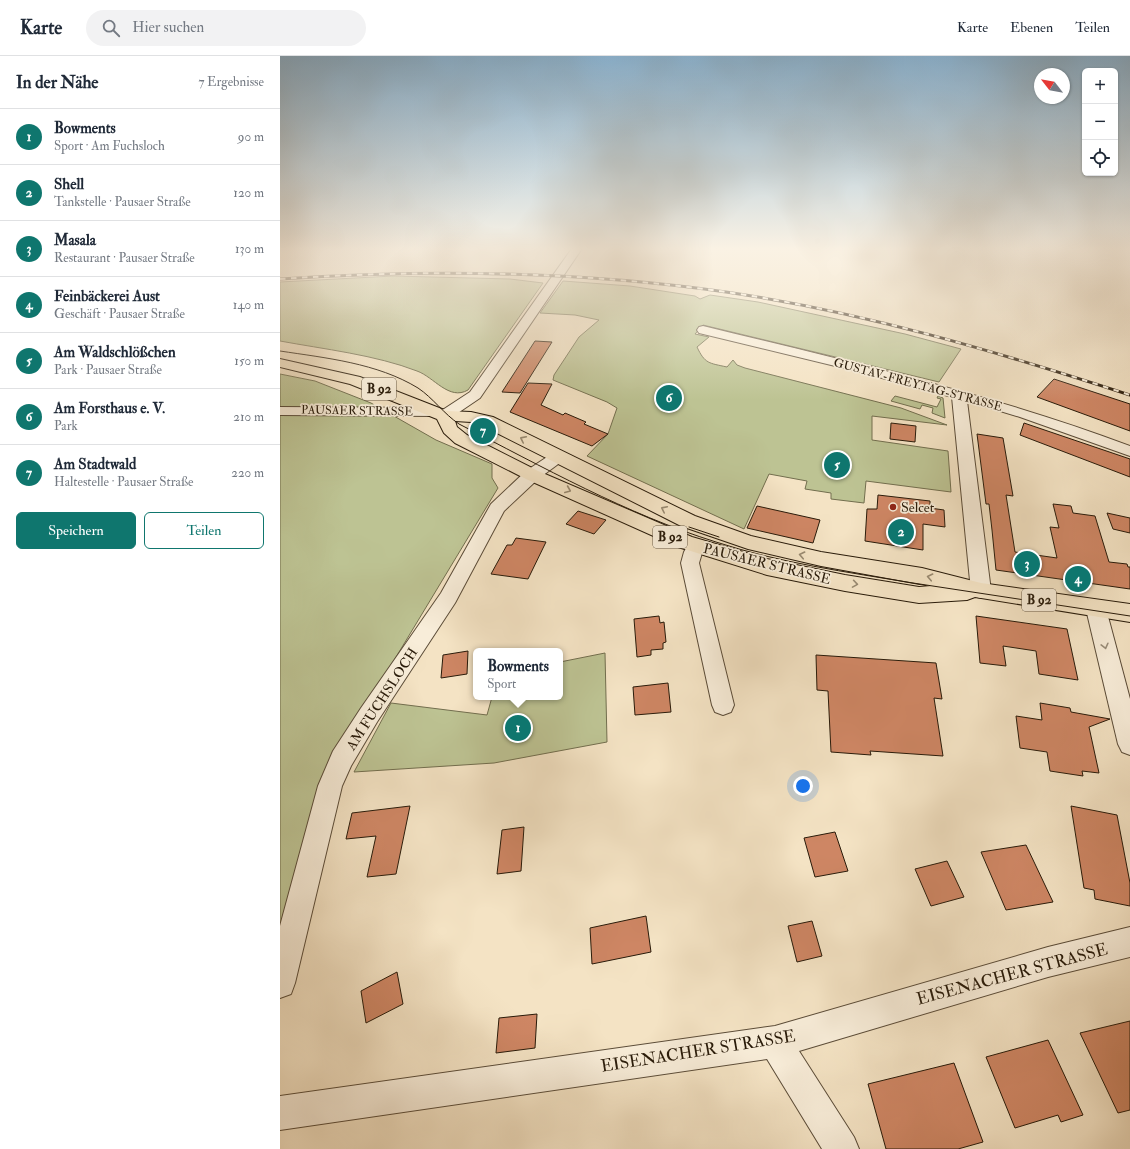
<!DOCTYPE html>
<html lang="de">
<head>
<meta charset="utf-8">
<style>
	body { margin:0; font-family:"IM FELL Double Pica",serif; background:#f2f2f3; color:#1f2937 }
	.controls { position:absolute; right:12px; top:12px; display:grid; overflow:hidden; border-radius:6px; box-shadow:0 1px 3px #0004 }
	.controls button { width:36px; height:36px; display:grid; place-items:center; padding:0; border:0; border-bottom:1px solid #e0e1e3; background:#fff; color:#1f2937; font:20px sans-serif }
	.compass { position:absolute; left:754px; top:12px; width:36px; height:36px; border-radius:50%; background:#fff; box-shadow:0 1px 3px #0004; rotate:301deg }
	.you { position:absolute; left:523px; top:730px; width:14px; height:14px; margin:-10px; border:3px solid #fff; border-radius:50%; background:#1a73e8; box-shadow:0 0 0 6px #1a73e833 }
	.badge { display:grid; place-items:center; width:26px; height:26px; border-radius:50%; background:#0f766e; color:#fff; font-size:13px; font-weight:700 }
	.pin { position:absolute; translate:-50% -50%; border:2px solid #fff; box-shadow:0 1px 4px #0006 }
	.popup { position:absolute; left:193px; top:592px; width:90px; height:52px; box-sizing:border-box; display:grid; place-content:center; border-radius:6px; background:#fff; filter:drop-shadow(0 1px 3px #0005); font-size:13px; white-space:nowrap; color:#747a83 }
	.popup b { font-size:15px; color:#1f2937 }
	.popup::after { content:''; position:absolute; left:50%; top:100%; margin-left:-8px; border:8px solid transparent; border-top-color:#fff }
	.list { margin:0; padding:0; list-style:none }
	h2 { display:flex; justify-content:space-between; align-items:center; height:52px; margin:0; padding:0 16px; font-size:17px }
	h2 small { font-size:13px; font-weight:400; color:#747a83 }
	.list li { display:grid; grid-template-columns:26px 1fr auto; gap:12px; align-items:center; box-sizing:border-box; height:56px; padding:0 16px; border-top:1px solid #e0e1e3 }
	.list b { display:block; font-size:15px; white-space:nowrap }
	.list p { margin:0; font-size:13px; white-space:nowrap; color:#747a83 }
	.list em { font-size:13px; font-style:normal; color:#747a83 }
	.actions { display:flex; gap:8px; padding:12px 16px }
	.actions a { flex:1; padding:9px 0; border:1px solid #0f766e; border-radius:6px; text-align:center; font-size:14px; color:#0f766e }
	.actions .main { background:#0f766e; color:#fff }
	.icon { flex:none; width:22px; height:22px; fill:none; stroke:currentColor; stroke-width:2; stroke-linecap:round; stroke-linejoin:round }
	.map { position:relative; flex:none; width:850px; height:1093px; overflow:hidden }
	header { display:flex; align-items:center; gap:24px; box-sizing:border-box; height:56px; padding:0 20px; background:#fff; border-bottom:1px solid #e0e1e3 }
	header strong { font-size:19px }
	nav { display:flex; gap:22px; margin-inline-start:auto; font-size:14px }
	.search { width:280px; height:36px; background:#f2f2f3; display:flex; align-items:center; gap:10px; box-sizing:border-box; padding:0 14px; border-radius:22px; color:#747a83; font-size:15px }
	main { display:flex }
	aside { flex:1; background:#fff }
	.map>svg:first-child { display:block }
	.green { fill:#bdc393; stroke:#726e4e }
	.building { fill:#ce8664; stroke:#281a09 }
	.lines { fill:none; stroke-linecap:round; stroke-linejoin:round }
	.street-casing { stroke:#5b4c38; stroke-width:2 }
	.primary-casing { stroke:#281a09; stroke-width:2 }
	.street { fill:#f8edd9; fill-rule:evenodd }
	.primary { fill:#f4e3c4; fill-rule:evenodd }
	.tram { stroke:#281a09; stroke-width:1 }
	.rail-casing { stroke:#281a09; stroke-width:3 }
	.rail { stroke:#f8edd9; stroke-width:2; stroke-dasharray:5.5; stroke-linecap:butt }
	.oneway { stroke:#988970 }
	.oneway2 { stroke:#9a8e7b }
	.poi-dot { fill:#8f2418; stroke:#f8edd9; stroke-width:1.5 }
	.labels { text-anchor:middle; dominant-baseline:central; stroke-width:3.5; stroke-linejoin:round; paint-order:stroke }
	.far-street-label { font-size:12px; fill:#281a09; stroke:#f8edd9 }
	.shield { fill:#f8edd9; stroke:#665947; stroke-width:1 }
	.shield-label { font-size:13px; font-weight:bold; fill:#281a09 }
	.poi-label { font-size:14px; fill:#281a09; stroke:#f8edd9; text-anchor:start }
	.street-label { font-size:14px; fill:#281a09; stroke:#f8edd9 }
	.near-street-label { font-size:17px; fill:#281a09; stroke:#f8edd9 }
</style>
</head>
<body>
<header>
<strong>Karte</strong>
<div class="search"><svg class="icon" aria-label="search" viewBox="0 0 24 24"><circle cx="10" cy="10" r="6"/><path d="M15 15l6 6"/></svg>Hier suchen</div>
<nav><a>Karte</a><a>Ebenen</a><a>Teilen</a></nav>
</header>
<main>
<aside>
<h2>In der Nähe<small>7 Ergebnisse</small></h2>
<ul class="list">
<li><span class="badge">1</span><div><b>Bowments</b><p>Sport · Am Fuchsloch</p></div><em>90 m</em></li>
<li><span class="badge">2</span><div><b>Shell</b><p>Tankstelle · Pausaer Straße</p></div><em>120 m</em></li>
<li><span class="badge">3</span><div><b>Masala</b><p>Restaurant · Pausaer Straße</p></div><em>130 m</em></li>
<li><span class="badge">4</span><div><b>Feinbäckerei Aust</b><p>Geschäft · Pausaer Straße</p></div><em>140 m</em></li>
<li><span class="badge">5</span><div><b>Am Waldschlößchen</b><p>Park · Pausaer Straße</p></div><em>150 m</em></li>
<li><span class="badge">6</span><div><b>Am Forsthaus e. V.</b><p>Park</p></div><em>210 m</em></li>
<li><span class="badge">7</span><div><b>Am Stadtwald</b><p>Haltestelle · Pausaer Straße</p></div><em>220 m</em></li>
</ul>
<div class="actions"><a class="main">Speichern</a><a>Teilen</a></div>
</aside>
<div class="map">
<svg width="850" height="1093" viewBox="0 0 850 1093">
	<rect width="100%" height="100%" fill="#f4e3c4"/>
	<filter id="stains"><feTurbulence type="fractalNoise" baseFrequency=".005" numOctaves="4"/><feColorMatrix values="0 0 0 0 .2 0 0 0 0 .09 0 0 0 0 .02 0 0 0 .5 -.17"/></filter>
	<radialGradient id="worn" r=".72"><stop offset=".6" stop-color="#630" stop-opacity="0"/><stop offset="1" stop-color="#630" stop-opacity=".3"/></radialGradient>
	<g class="green">
		<path d="M113,220L230,223L263,227L188,334C169,345 154,321 137,315C96,299 43,293 0,285V226Z"/>
		<path d="M283,225L350,230L415,240L420,243L430,239L478,246L625,278L681,293L659,326L423,269L415,278L429,281L417,291C425,308 429,307 447,311L453,304L457,309L465,312L621,352L667,369L592,360V384L668,395L671,436L586,425L584,447L551,443V437L525,433L527,425L489,418L464,473L307,400L328,378L337,352L327,346L273,324L274,319L299,281L319,264L295,259L260,257Z"/>
		<polygon points="0,318 35,325 91,347 156,384 212,408 212,422 218,432 72,674 0,879"/>
		<polygon points="615,340 657,351 661,343 657,342 658,340 663,342 665,362 652,357 653,352 642,349 640,353 611,345"/>
		<polygon points="325,597 327,686 214,707 74,716 111,647 207,659 212,641 280,641 280,606"/>
	</g>
	<g class="building">
		<polygon points="255,285 272,286 240,337 222,336"/>
		<polygon points="774,323 850,348 850,375 757,341"/>
		<polygon points="248,327 272,328 261,349 283,359 285,357 306,366 304,368 328,378 312,390 230,356"/>
		<polygon points="611,367 636,370 635,386 610,383"/>
		<polygon points="744,367 850,403 850,421 740,379"/>
		<polygon points="697,378 723,382 733,440 726,439 735,496 777,502 770,471 779,472 773,448 791,450 793,457 815,460 829,506 847,508 848,511 850,511 850,533 716,514 712,474 709,448 706,448"/>
		<polygon points="598,439 650,445 650,452 664,454 665,471 643,468 643,494 585,485 587,453 597,453"/>
		<polygon points="477,450 540,464 533,487 467,472"/>
		<polygon points="298,455 326,464 314,478 286,468"/>
		<polygon points="827,457 850,462 850,477 833,473"/>
		<polygon points="236,482 266,486 248,523 211,518 227,489 232,489"/>
		<polygon points="379,560 380,567 384,566 386,586 383,587 383,593 371,594 371,599 357,601 354,563"/>
		<polygon points="696,560 787,573 798,624 759,618 756,595 723,590 726,610 700,607"/>
		<polygon points="188,595 187,618 161,622 163,599"/>
		<polygon points="536,599 656,607 662,643 654,642 663,700 590,695 591,699 551,696 548,635 537,634"/>
		<polygon points="388,627 391,656 355,659 353,631"/>
		<polygon points="760,647 790,652 791,656 830,663 809,671 819,717 802,715 803,720 770,715 767,696 740,692 736,660 762,664"/>
		<polygon points="130,750 116,818 87,821 96,780 66,783 72,757"/>
		<polygon points="791,750 837,759 850,827 850,850 815,843 814,834 804,832"/>
		<polygon points="244,771 241,815 217,818 222,774"/>
		<polygon points="555,776 568,815 535,821 524,782"/>
		<polygon points="746,789 773,846 726,854 701,796"/>
		<polygon points="667,805 684,841 651,850 635,813"/>
		<polygon points="366,860 371,896 312,908 310,872"/>
		<polygon points="532,865 542,900 517,906 508,870"/>
		<polygon points="117,916 123,948 86,967 81,935"/>
		<polygon points="257,958 255,992 216,997 219,962"/>
		<polygon points="850,965 850,1054 838,1057 800,977"/>
		<polygon points="768,984 803,1059 781,1066 778,1059 735,1072 706,1001"/>
		<polygon points="674,1007 703,1086 678,1093 606,1093 588,1028"/>
	</g>
	<g class="lines">
		<defs>
			<g id="street">
				<polygon points="293,191 303,191 200,342 169,363 164,364 159,363 157,360 0,359 0,351 154,352 159,353 161,355 190,336"/>
				<path d="M423,270C567,305 711,338 850,390V400L740,361L687,345L711,535L708,540L701,542L694,540L691,535L672,341L580,316L419,277L417,274L419,271Z"/>
				<polygon points="279,395 285,397 287,400 285,403 258,423 224,455 175,547 97,666 71,710 62,730 15,927 11,938 0,942 0,870 38,730 53,695 81,652 161,537 211,448 246,415 273,397"/>
				<polygon points="417,484 424,485 426,490 422,497 419,507 454,649 451,656 443,659 435,656 432,649 401,507 404,496 410,485"/>
				<polygon points="816,545 823,548 826,553 850,643 850,699 842,696 838,688 806,553 809,548"/>
				<polygon points="850,871 850,901 768,921 519,995 574,1081 579,1093 542,1093 487,1003 0,1074 0,1040 495,970 768,891"/>
			</g>
			<path id="primary" d="M0,303L80,321L167,355L191,356L213,361L415,460L471,480L541,496L642,512L701,527L850,548V566L695,541L687,544L639,547L565,535L487,519L398,491L246,423L175,387L164,377L157,363L70,328L0,311ZM175,365L191,366L201,369L401,470L468,493L541,510L651,530L639,531L565,519L487,503L412,481L258,415L187,379L177,371Z"/>
		</defs>
		<use href="#street" class="street-casing"/>
		<use href="#primary" class="primary-casing"/>
		<use href="#street" class="street"/>
		<use href="#primary" class="primary"/>
		<g class="tram">
			<path d="M0,295C46,302 97,307 138,332C153,342 164,358 179,368C263,411 346,458 436,486C500,507 567,516 633,527C705,538 778,549 850,560"/>
			<polyline points="409,471 439,481"/>
		</g>
		<defs>
			<path id="rail" d="M0,223C149,213 298,215 446,236C584,256 718,296 850,339"/>
		</defs>
		<use href="#rail" class="rail-casing"/>
		<use href="#rail" class="rail"/>
	</g>
	<defs><path id="oneway-chevron" d="M-2-3.5L2.5 0L-2 3.5" fill="none" stroke-width="1.6" stroke-linecap="round" stroke-linejoin="round"/></defs>
	<g class="oneway">
		<use href="#oneway-chevron" transform="translate(243 383) rotate(-154)"/>
		<use href="#oneway-chevron" transform="translate(288 434) rotate(23)"/>
		<use href="#oneway-chevron" transform="translate(384 453) rotate(-154)"/>
		<use href="#oneway-chevron" transform="translate(522 499) rotate(-168)"/>
		<use href="#oneway-chevron" transform="translate(650 521) rotate(-168)"/>
		<use href="#oneway-chevron" transform="translate(575 528) rotate(9)"/>
	</g>
	<use class="oneway2" href="#oneway-chevron" transform="translate(825 590) rotate(76)"/>
	<linearGradient id="sky" x2="0" y2="1"><stop stop-color="#8bb7d8"/><stop offset="0.56" stop-color="#faf2e4"/><stop offset="1" stop-color="#faf2e4" stop-opacity="0"/></linearGradient>
	<rect width="850" height="344" fill="url(#sky)"/>
	<circle class="poi-dot" cx="613" cy="451" r="4"/>
	<g class="labels">
		<g class="far-street-label">
			<text transform="translate(638 329) rotate(15)">GUSTAV-FREYTAG-STRASSE</text>
			<text transform="translate(77 355) rotate(1)">PAUSAER STRASSE</text>
		</g>
		<g class="shield">
			<rect x="82" y="322" width="34" height="22" rx="3"/>
			<rect x="373" y="470" width="34" height="22" rx="3"/>
			<rect x="742" y="533" width="34" height="22" rx="3"/>
		</g>
		<g class="shield-label">
			<text x="99" y="333">B 92</text>
			<text x="390" y="481">B 92</text>
			<text x="759" y="544">B 92</text>
		</g>
		<g class="poi-label">
			<text x="621" y="451">Selcet</text>
		</g>
		<g class="street-label">
			<text transform="translate(487 508) rotate(14)">PAUSAER STRASSE</text>
			<text transform="translate(102 643) rotate(-57)">AM FUCHSLOCH</text>
		</g>
		<g class="near-street-label">
			<text transform="translate(732 918) rotate(-15)">EISENACHER STRASSE</text>
			<text transform="translate(418 995) rotate(-9)">EISENACHER STRASSE</text>
		</g>
	</g>
	<rect width="100%" height="100%" filter="url(#stains)"/>
	<rect width="100%" height="100%" fill="url(#worn)"/>
</svg>
<div class="controls">
<button>+</button>
<button>−</button>
<button><svg class="icon" aria-label="locate" viewBox="0 0 24 24"><circle cx="12" cy="12" r="6"/><path d="M12 2v4M12 18v4M2 12h4M18 12h4"/></svg></button>
</div>
<svg class="compass" viewBox="-18 -18 36 36"><path d="M0-13l5 13h-10z" fill="#e53935"/><path d="M0 13l5-13h-10z" fill="#747a83"/></svg>
<div class="you"></div>
<div class="pin badge" style="left:238px;top:672px">1</div>
<div class="popup"><b>Bowments</b>Sport</div>
<div class="pin badge" style="left:621px;top:476px">2</div>
<div class="pin badge" style="left:747px;top:508px">3</div>
<div class="pin badge" style="left:798px;top:523px">4</div>
<div class="pin badge" style="left:557px;top:409px">5</div>
<div class="pin badge" style="left:389px;top:342px">6</div>
<div class="pin badge" style="left:203px;top:375px">7</div>
</div>
</main>
</body>
</html>
